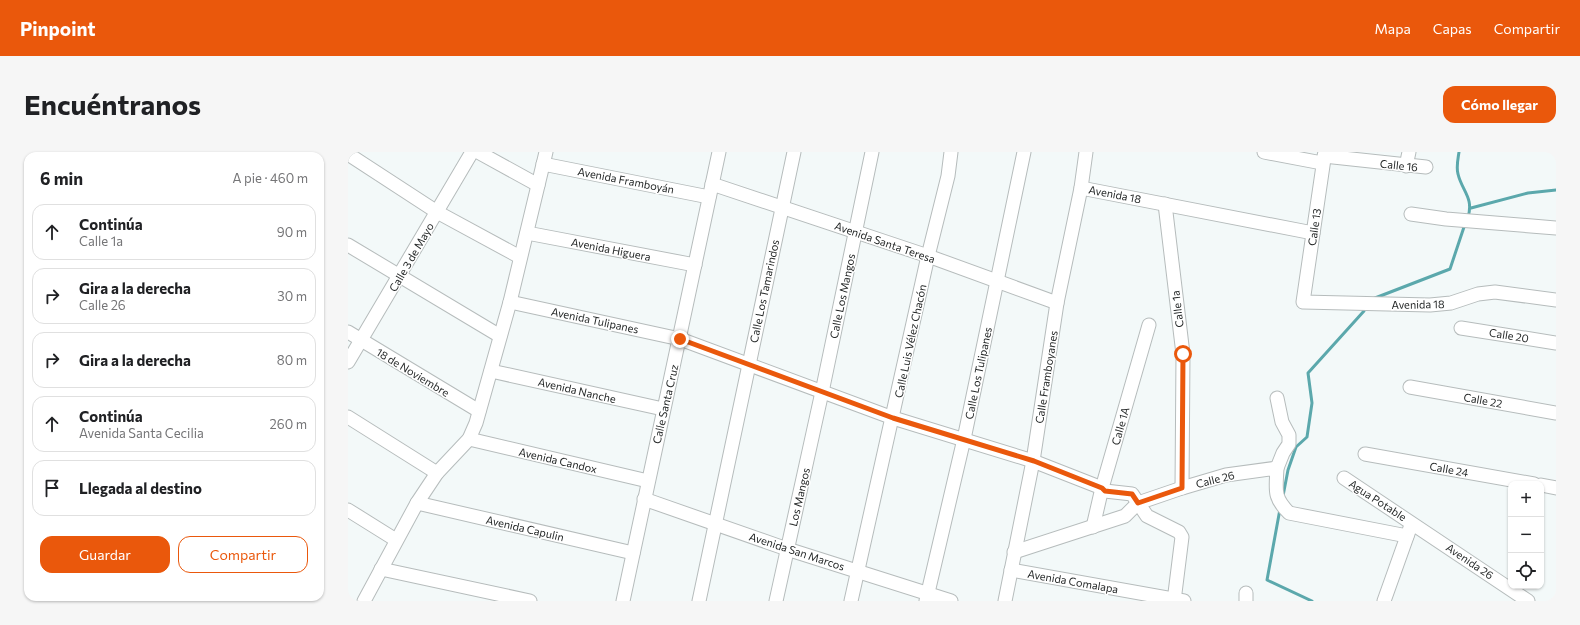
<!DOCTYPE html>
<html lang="es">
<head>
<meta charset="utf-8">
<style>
	body { margin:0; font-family:Commissioner,sans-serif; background:#f6f6f6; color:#202124 }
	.controls { position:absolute; right:12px; bottom:12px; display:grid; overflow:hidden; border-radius:8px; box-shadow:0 1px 3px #0004 }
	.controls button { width:36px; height:36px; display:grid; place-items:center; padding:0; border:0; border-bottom:1px solid #e0e0e0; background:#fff; color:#202124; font:20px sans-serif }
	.stop { position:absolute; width:12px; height:12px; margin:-9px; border:3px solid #ea580c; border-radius:50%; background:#fff }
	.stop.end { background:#ea580c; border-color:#fff; box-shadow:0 1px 4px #0008 }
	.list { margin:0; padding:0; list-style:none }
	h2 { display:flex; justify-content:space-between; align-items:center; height:52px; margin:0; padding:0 16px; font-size:17px }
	h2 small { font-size:13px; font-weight:400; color:#757577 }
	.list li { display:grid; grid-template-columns:26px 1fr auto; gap:12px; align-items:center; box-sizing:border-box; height:56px; margin:0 8px 8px; padding:0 8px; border:1px solid #e0e0e0; border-radius:12px }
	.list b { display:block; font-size:15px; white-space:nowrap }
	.list p { margin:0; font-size:13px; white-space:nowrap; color:#757577 }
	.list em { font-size:13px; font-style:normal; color:#757577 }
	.actions { display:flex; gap:8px; padding:12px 16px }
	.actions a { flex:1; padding:9px 0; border:1px solid #ea580c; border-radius:12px; text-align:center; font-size:14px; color:#ea580c }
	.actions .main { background:#ea580c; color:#fff }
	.icon { flex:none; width:22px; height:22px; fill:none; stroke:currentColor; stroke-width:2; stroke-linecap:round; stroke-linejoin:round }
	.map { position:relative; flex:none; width:1208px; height:449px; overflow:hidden; border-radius:12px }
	header { display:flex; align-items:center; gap:24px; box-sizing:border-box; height:56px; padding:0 20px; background:#ea580c; color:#fff }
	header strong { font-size:19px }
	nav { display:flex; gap:22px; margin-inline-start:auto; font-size:14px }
	.intro { display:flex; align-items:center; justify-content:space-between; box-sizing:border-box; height:96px; padding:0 24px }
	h1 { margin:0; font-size:28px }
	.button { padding:10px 18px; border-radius:12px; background:#ea580c; color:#fff; font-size:14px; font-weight:700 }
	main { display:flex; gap:24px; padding:0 24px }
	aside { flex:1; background:#fff; border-radius:12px; box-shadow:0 1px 3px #0004 }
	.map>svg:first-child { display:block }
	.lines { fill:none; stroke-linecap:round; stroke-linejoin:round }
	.stream { stroke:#5ba8ac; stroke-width:3 }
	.minor-casing { stroke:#b6bcbc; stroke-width:15 }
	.minor { stroke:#fff; stroke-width:13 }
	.route { stroke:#ea580c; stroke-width:5 }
	.labels { text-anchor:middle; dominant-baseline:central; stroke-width:3; stroke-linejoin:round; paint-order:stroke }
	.street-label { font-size:11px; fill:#252828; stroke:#fff }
</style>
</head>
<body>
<header>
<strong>Pinpoint</strong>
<nav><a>Mapa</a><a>Capas</a><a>Compartir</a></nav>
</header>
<div class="intro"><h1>Encuéntranos</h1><a class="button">Cómo llegar</a></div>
<main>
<aside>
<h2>6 min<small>A pie · 460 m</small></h2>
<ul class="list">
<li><svg class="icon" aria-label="ahead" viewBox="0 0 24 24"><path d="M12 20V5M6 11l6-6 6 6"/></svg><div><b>Continúa</b><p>Calle 1a</p></div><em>90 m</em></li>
<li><svg class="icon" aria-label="right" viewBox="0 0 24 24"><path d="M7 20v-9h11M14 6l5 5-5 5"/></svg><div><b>Gira a la derecha</b><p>Calle 26</p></div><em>30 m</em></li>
<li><svg class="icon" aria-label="right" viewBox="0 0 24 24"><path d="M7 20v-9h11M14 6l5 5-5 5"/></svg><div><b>Gira a la derecha</b></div><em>80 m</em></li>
<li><svg class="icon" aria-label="ahead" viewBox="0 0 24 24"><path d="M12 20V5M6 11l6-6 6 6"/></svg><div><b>Continúa</b><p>Avenida Santa Cecilia</p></div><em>260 m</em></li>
<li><svg class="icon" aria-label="arrive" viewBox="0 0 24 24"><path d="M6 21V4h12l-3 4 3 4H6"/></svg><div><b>Llegada al destino</b></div></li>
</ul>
<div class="actions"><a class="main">Guardar</a><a>Compartir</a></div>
</aside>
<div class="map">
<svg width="1208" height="449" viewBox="0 0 1208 449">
	<rect width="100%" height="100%" fill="#f3f9f9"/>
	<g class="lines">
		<g class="stream">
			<path d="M1111,0C1110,7 1108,15 1110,22C1114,39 1126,46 1120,65"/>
			<polyline points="1123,56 1180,41 1208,38"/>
			<polyline points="1027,146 1102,117 1117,72"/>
			<polyline points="935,344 940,318 948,295 959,285 964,251 960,221 1016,159"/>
			<polyline points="932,357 919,428 964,449"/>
		</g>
		<defs>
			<g id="minor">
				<polyline points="130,0 190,33"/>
				<polyline points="916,0 974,11"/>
				<polyline points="977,0 955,150 1082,153 1103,151 1130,142 1147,140 1208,148"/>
				<polyline points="0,2 89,60 172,105"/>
				<polyline points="976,4 1078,15"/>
				<polyline points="195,12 361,45"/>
				<polyline points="1058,14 1061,0"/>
				<polyline points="364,32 580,104 709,151"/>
				<polyline points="733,36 965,81"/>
				<polyline points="817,52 835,202 834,336"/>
				<polyline points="1063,62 1098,67 1208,76"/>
				<polyline points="179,81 347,113"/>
				<polyline points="0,93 152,184"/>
				<polyline points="162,150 332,187 545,266 685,309 754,336 757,339 784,342 799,364 831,380 834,385 826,449"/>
				<polyline points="1113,176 1208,191"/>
				<polyline points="0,180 131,259"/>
				<polyline points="0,210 124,0"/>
				<polyline points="143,219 315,257"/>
				<polyline points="1062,235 1208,261"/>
				<polyline points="0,265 89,321"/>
				<polyline points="121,287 300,329"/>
				<polyline points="1017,302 1186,332"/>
				<polyline points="929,316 935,301 941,292 941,283 934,270 929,246"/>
				<polyline points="996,326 1180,449"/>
				<polyline points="1193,333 1208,336"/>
				<polyline points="296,347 439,397 603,449"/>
				<polyline points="69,351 285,401"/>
				<polyline points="0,358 48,388"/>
				<polyline points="745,375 754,336 801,173"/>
				<path d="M666,400L777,364L790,351L834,336L878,323L929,316C928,338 925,345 941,361L1059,384"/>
				<polyline points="33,417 182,449"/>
				<polyline points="663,418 836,449"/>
				<polyline points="16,449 69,351 89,321 121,287 128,271 162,150 198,0"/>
				<polyline points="275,449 371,0"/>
				<polyline points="351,449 446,0"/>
				<polyline points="428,449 474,240 524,0"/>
				<polyline points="503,449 580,104 600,24 603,0"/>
				<polyline points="578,449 616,287 676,0"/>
				<polyline points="657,449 685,309 709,151 733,36 738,0"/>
				<polyline points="898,449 898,441"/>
				<polyline points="1036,449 1062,376"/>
			</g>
		</defs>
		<use href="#minor" class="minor-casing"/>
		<use href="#minor" class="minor"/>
	</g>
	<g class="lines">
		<polyline class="route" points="332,187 545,266 686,309 754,336 757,339 784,342 790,351 834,336 835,202"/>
	</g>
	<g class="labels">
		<g class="street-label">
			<text transform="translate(1051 13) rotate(6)">Calle 16</text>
			<text transform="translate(278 28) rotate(11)">Avenida Framboyán</text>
			<text transform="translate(767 42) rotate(11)">Avenida 18</text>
			<text transform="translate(966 75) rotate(-82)">Calle 13</text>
			<text transform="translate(537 90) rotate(19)">Avenida Santa Teresa</text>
			<text transform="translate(263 97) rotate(11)">Avenida Higuera</text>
			<text transform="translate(63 105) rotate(-60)">Calle 3 de Mayo</text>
			<text transform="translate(416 139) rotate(-78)">Calle Los Tamarindos</text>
			<text transform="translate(494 144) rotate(-78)">Calle Los Mangos</text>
			<text transform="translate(1070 152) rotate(-1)">Avenida 18</text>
			<text transform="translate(829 157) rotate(-97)">Calle 1a</text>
			<text transform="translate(247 168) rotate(12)">Avenida Tulipanes</text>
			<text transform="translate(1161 183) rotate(9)">Calle 20</text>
			<text transform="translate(562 189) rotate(-78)">Calle Luis Vélez Chacón</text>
			<text transform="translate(65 220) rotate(31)">18 de Noviembre</text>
			<text transform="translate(630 221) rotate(-78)">Calle Los Tulipanes</text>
			<text transform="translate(698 225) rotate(-81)">Calle Framboyanes</text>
			<text transform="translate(229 238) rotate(13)">Avenida Nanche</text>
			<text transform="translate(1135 248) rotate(10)">Calle 22</text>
			<text transform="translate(317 252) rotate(-77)">Calle Santa Cruz</text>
			<text transform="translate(772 274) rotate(-74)">Calle 1A</text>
			<text transform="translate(210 308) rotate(13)">Avenida Candox</text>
			<text transform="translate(1101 317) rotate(10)">Calle 24</text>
			<text transform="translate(867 327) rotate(-14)">Calle 26</text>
			<text transform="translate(451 345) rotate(-77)">Los Mangos</text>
			<text transform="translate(1030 348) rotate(33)">Agua Potable</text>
			<text transform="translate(177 376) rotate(13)">Avenida Capulin</text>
			<text transform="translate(449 399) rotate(18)">Avenida San Marcos</text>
			<text transform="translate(1122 409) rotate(34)">Avenida 26</text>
			<text transform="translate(725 429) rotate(10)">Avenida Comalapa</text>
		</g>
	</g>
</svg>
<div class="controls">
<button>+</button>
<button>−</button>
<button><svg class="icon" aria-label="locate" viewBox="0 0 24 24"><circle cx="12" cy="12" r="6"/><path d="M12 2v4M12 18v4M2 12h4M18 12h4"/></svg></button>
</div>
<div class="stop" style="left:835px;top:202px"></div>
<div class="stop end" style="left:332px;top:187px"></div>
</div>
</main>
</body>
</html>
